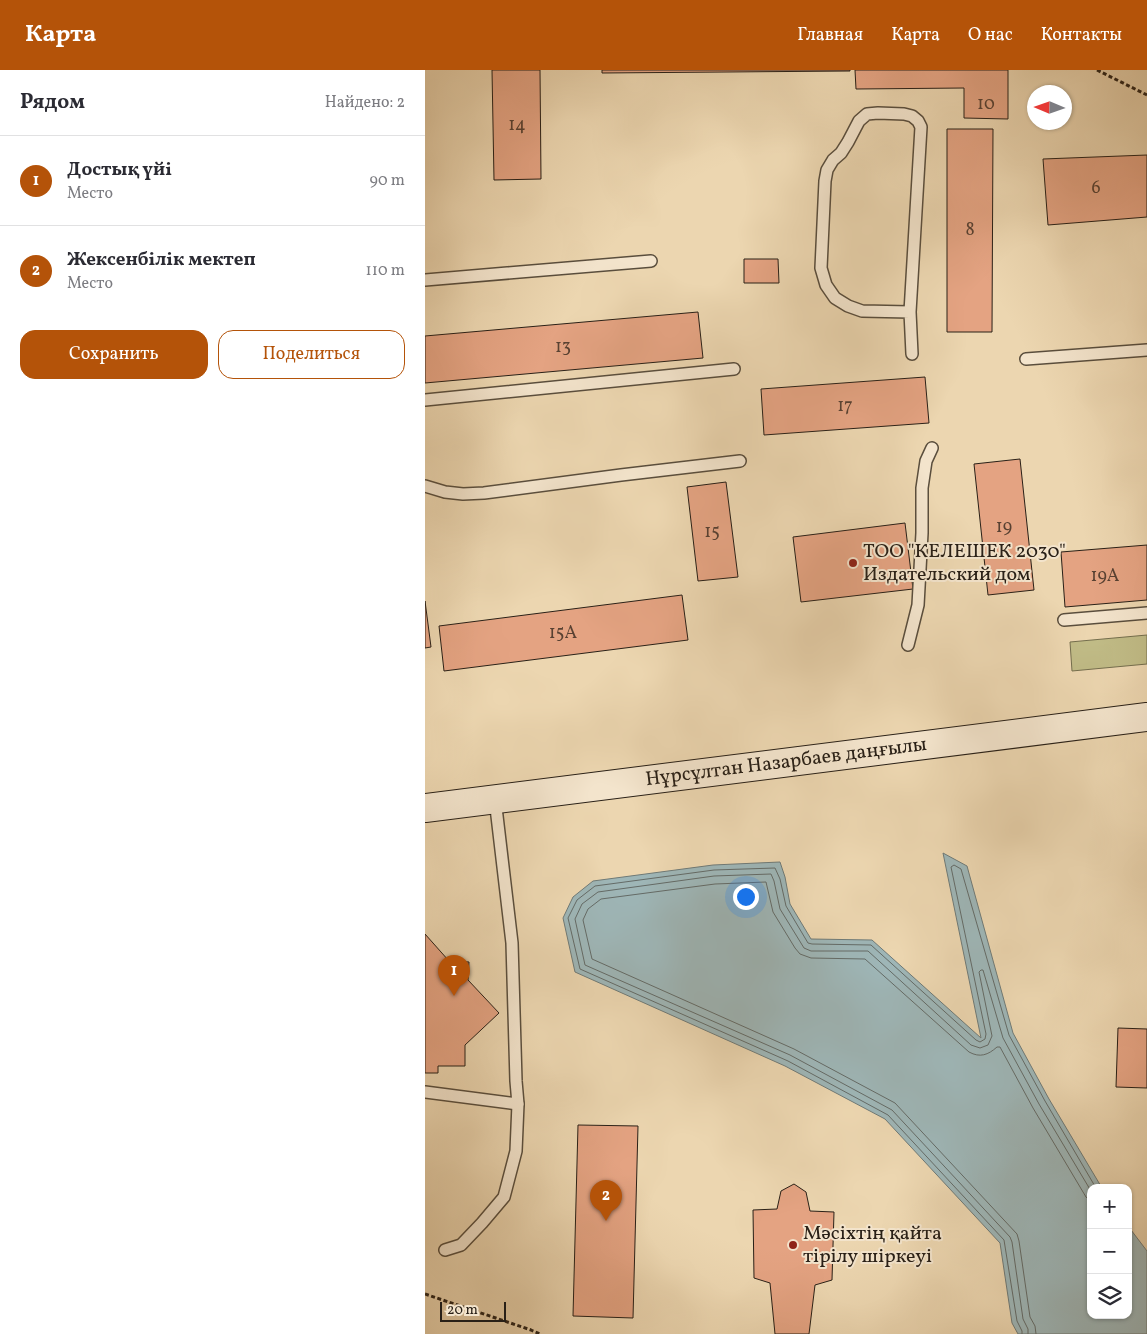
<!DOCTYPE html>
<html lang="ru">
<head>
<meta charset="utf-8">
<style>
	body { margin:0; font-family:Vollkorn,serif; background:#f7f7f7; color:#2b2b33 }
	.controls { position:absolute; right:15px; bottom:15px; display:grid; overflow:hidden; border-radius:10px; box-shadow:0 1px 4px #0004 }
	.controls button { width:45px; height:45px; display:grid; place-items:center; padding:0; border:0; border-bottom:1px solid #e1e1e2; background:#fff; color:#2b2b33; font:25px sans-serif }
	.compass { position:absolute; left:602px; top:15px; width:45px; height:45px; border-radius:50%; background:#fff; box-shadow:0 1px 4px #0004; rotate:272deg }
	.scale { position:absolute; left:15px; bottom:12px; width:66px; box-sizing:border-box; padding-left:5px; border:2px solid #292017; border-top:0; font-size:14px; line-height:18px; white-space:nowrap; color:#292017; -webkit-text-stroke:4px #f3e4cc; paint-order:stroke }
	.you { position:absolute; left:320px; top:826px; width:18px; height:18px; margin:-12px; border:4px solid #fff; border-radius:50%; background:#1a73e8; box-shadow:0 0 0 8px #1a73e833 }
	.badge { display:grid; place-items:center; width:32px; height:32px; border-radius:50%; background:#b45309; color:#fff; font-size:16px; font-weight:700 }
	.pin { position:absolute; translate:-50% -41px; filter:drop-shadow(0 1px 2px #0008) }
	.pin::after { content:''; position:absolute; top:26px; width:18px; height:15px; background:inherit; clip-path:polygon(0 0,100% 0,50% 100%) }
	.list { margin:0; padding:0; list-style:none }
	h2 { display:flex; justify-content:space-between; align-items:center; height:65px; margin:0; padding:0 20px; font-size:21px }
	h2 small { font-size:16px; font-weight:400; color:#7c7c81 }
	.list li { display:grid; grid-template-columns:32px 1fr auto; gap:15px; align-items:center; box-sizing:border-box; height:90px; padding:0 20px; border-top:1px solid #e1e1e2 }
	.list b { display:block; font-size:19px; white-space:nowrap }
	.list p { margin:0; font-size:16px; white-space:nowrap; color:#7c7c81 }
	.list em { font-size:16px; font-style:normal; color:#7c7c81 }
	.actions { display:flex; gap:10px; padding:15px 20px }
	.actions a { flex:1; padding:11px 0; border:1px solid #b45309; border-radius:15px; text-align:center; font-size:18px; color:#b45309 }
	.actions .main { background:#b45309; color:#fff }
	.icon { flex:none; width:28px; height:28px; fill:none; stroke:currentColor; stroke-width:2; stroke-linecap:round; stroke-linejoin:round }
	.map { position:relative; flex:none; width:722px; height:1264px; overflow:hidden }
	header { display:flex; align-items:center; gap:30px; box-sizing:border-box; height:70px; padding:0 25px; background:#b45309; color:#fff }
	header strong { font-size:24px }
	nav { display:flex; gap:28px; margin-inline-start:auto; font-size:18px }
	main { display:flex }
	aside { flex:1; background:#fff }
	.map>svg:first-child { display:block }
	.green { fill:#c0bb86; stroke:#746e4e }
	.water { fill:#9eb6b7; stroke:#6f7a77 }
	.lines { fill:none; stroke-linecap:round; stroke-linejoin:round }
	.shore { stroke:#646b67; stroke-width:1 }
	.building { fill:#e4a382; stroke:#292017 }
	.lane-casing { stroke:#5a4e3d; stroke-width:14 }
	.secondary-casing { stroke:#292017; stroke-width:30 }
	.path { stroke:#292017; stroke-width:3; stroke-dasharray:4 2.5; stroke-linecap:butt }
	.lane { stroke:#f3e4cc; stroke-width:11 }
	.secondary { stroke:#f3e4cc; stroke-width:28 }
	.poi-dot { fill:#8f2418; stroke:#f3e4cc; stroke-width:2 }
	.labels { text-anchor:middle; dominant-baseline:central; stroke-width:4; stroke-linejoin:round; paint-order:stroke }
	.number-label { font-size:18px; fill:#584132 }
	.poi-label { font-size:20px; fill:#292017; stroke:#f3e4cc; text-anchor:start }
	.street-label { font-size:20px; fill:#292017; stroke:#f3e4cc }
</style>
</head>
<body>
<header>
<strong>Карта</strong>
<nav><a>Главная</a><a>Карта</a><a>О нас</a><a>Контакты</a></nav>
</header>
<main>
<aside>
<h2>Рядом<small>Найдено: 2</small></h2>
<ul class="list">
<li><span class="badge">1</span><div><b>Достық үйі</b><p>Место</p></div><em>90 m</em></li>
<li><span class="badge">2</span><div><b>Жексенбілік мектеп</b><p>Место</p></div><em>110 m</em></li>
</ul>
<div class="actions"><a class="main">Сохранить</a><a>Поделиться</a></div>
</aside>
<div class="map">
<svg width="722" height="1264" viewBox="0 0 722 1264">
	<rect width="100%" height="100%" fill="#ecd6b0"/>
	<filter id="stains"><feTurbulence type="fractalNoise" baseFrequency=".004" numOctaves="4"/><feColorMatrix values="0 0 0 0 .2 0 0 0 0 .09 0 0 0 0 .02 0 0 0 .5 -.17"/></filter>
	<radialGradient id="worn" r=".72"><stop offset=".6" stop-color="#630" stop-opacity="0"/><stop offset="1" stop-color="#630" stop-opacity=".3"/></radialGradient>
	<polygon class="green" points="722,565 722,594 647,601 645,572"/>
	<polygon class="water" points="518,783 542,796 588,963 624,1029 677,1118 666,1118 666,1245 703,1245 703,1156 722,1181 722,1264 593,1264 587,1253 575,1173 460,1049 360,996 150,902 138,848 148,827 168,811 288,795 355,792 360,807 365,834 386,869 447,870 556,968"/>
	<g class="lines">
		<g class="shore">
			<polyline points="597,1264 597,1261 592,1251 579,1170 463,1045 363,991 155,899 143,848 152,830 170,816 289,800 350,798 355,809 361,836 383,873 387,874 446,875 551,970 555,972 560,969 561,964 526,797 529,795 536,799 584,965 620,1031 671,1118"/>
			<polyline points="603,1264 603,1259 598,1249 587,1172 585,1167 467,1040 365,985 160,895 150,849 157,834 173,822 289,806 346,804 349,811 355,839 379,878 386,881 443,881 546,975 555,978 563,975 567,966 554,902 556,900 558,900 578,968 614,1034 666,1121"/>
			<path d="M611,1264L610,1256L605,1247L594,1171L592,1164L470,1033L369,979L167,889L158,850L163,839L176,829L290,814L341,812L348,842L370,878L375,884L386,888L440,889L544,982C555,988 563,985 572,977H575L608,1038L661,1127L666,1132"/>
		</g>
	</g>
	<g class="building">
		<polygon points="67,0 115,0 116,109 69,110"/>
		<polygon points="177,0 425,0 425,1 177,3"/>
		<polygon points="430,0 583,0 583,49 539,48 539,18 431,19"/>
		<polygon points="522,59 568,59 567,262 522,262"/>
		<polygon points="722,85 722,147 623,155 618,89"/>
		<polygon points="319,189 353,189 354,213 319,213"/>
		<polygon points="273,242 278,288 0,313 0,266"/>
		<polygon points="500,307 504,353 339,365 336,319"/>
		<polygon points="595,389 609,520 563,525 549,394"/>
		<polygon points="301,412 313,507 273,511 262,417"/>
		<polygon points="480,453 488,519 376,532 368,467"/>
		<polygon points="722,475 722,530 640,537 636,482"/>
		<polygon points="257,525 263,570 19,601 14,556"/>
		<polygon points="0,531 6,577 0,578"/>
		<polygon points="0,864 24,891 44,892 43,910 74,943 40,975 40,996 13,996 13,1003 0,1003"/>
		<polygon points="693,958 722,959 722,1018 691,1017"/>
		<polygon points="153,1055 213,1056 208,1248 148,1246"/>
		<polygon points="369,1114 381,1122 385,1141 409,1142 407,1210 390,1215 384,1264 350,1264 345,1213 329,1208 328,1140 352,1139 356,1121"/>
	</g>
	<g class="lines">
		<defs>
			<g id="lane">
				<polyline points="0,210 226,191"/>
				<polyline points="485,242 437,241 423,236 410,228 401,215 396,198 400,111 402,100 408,90 416,83 423,72 434,51 442,44 453,43 479,44 487,46 493,51 496,57 485,242 487,284"/>
				<polyline points="601,289 722,280"/>
				<polyline points="0,330 309,299"/>
				<polyline points="0,416 20,422 38,424 59,423 196,405 315,391"/>
				<polyline points="639,550 722,543"/>
				<polyline points="483,575 493,535 497,463 497,418 501,391 507,378"/>
				<polyline points="0,1022 93,1034 91,1011 87,873 70,729"/>
				<polyline points="20,1180 36,1175 57,1153 79,1127 91,1081 93,1034"/>
			</g>
			<g id="secondary">
				<path id="s1" d="M0,738L722,647"/>
			</g>
		</defs>
		<use href="#lane" class="lane-casing"/>
		<use href="#secondary" class="secondary-casing"/>
		<g class="path">
			<polyline points="672,0 722,25"/>
			<polyline points="0,1224 106,1260 115,1264"/>
		</g>
		<use href="#lane" class="lane"/>
		<use href="#secondary" class="secondary"/>
	</g>
	<g class="poi-dot">
		<circle cx="428" cy="493" r="5"/>
		<circle cx="368" cy="1175" r="5"/>
	</g>
	<g class="labels">
		<g class="number-label">
			<text x="561" y="34">10</text>
			<text x="92" y="55">14</text>
			<text x="671" y="118">6</text>
			<text x="545" y="160">8</text>
			<text x="138" y="277">13</text>
			<text x="420" y="336">17</text>
			<text x="579" y="457">19</text>
			<text x="287" y="462">15</text>
			<text x="680" y="506">19А</text>
			<text x="138" y="563">15А</text>
		</g>
		<g class="poi-label">
			<text x="438" y="482">ТОО "КЕЛЕШЕК 2030"<tspan x="438" dy="23">Издательский дом</tspan></text>
			<text x="378" y="1164">Мәсіхтің қайта<tspan x="378" dy="23">тірілу шіркеуі</tspan></text>
		</g>
		<g class="street-label">
			<text stroke="none"><textPath href="#s1" startOffset="364">Нұрсұлтан Назарбаев даңғылы</textPath></text>
		</g>
	</g>
	<rect width="100%" height="100%" filter="url(#stains)"/>
	<rect width="100%" height="100%" fill="url(#worn)"/>
</svg>
<div class="controls">
<button>+</button>
<button>−</button>
<button><svg class="icon" aria-label="layers" viewBox="0 0 24 24"><path d="M12 4l9 5-9 5-9-5zM3 14l9 5 9-5"/></svg></button>
</div>
<svg class="compass" viewBox="-18 -18 36 36"><path d="M0-13l5 13h-10z" fill="#e53935"/><path d="M0 13l5-13h-10z" fill="#7c7c81"/></svg>
<div class="scale">20 m</div>
<div class="you"></div>
<div class="pin badge" style="left:29px;top:926px">1</div>
<div class="pin badge" style="left:181px;top:1151px">2</div>
</div>
</main>
</body>
</html>
